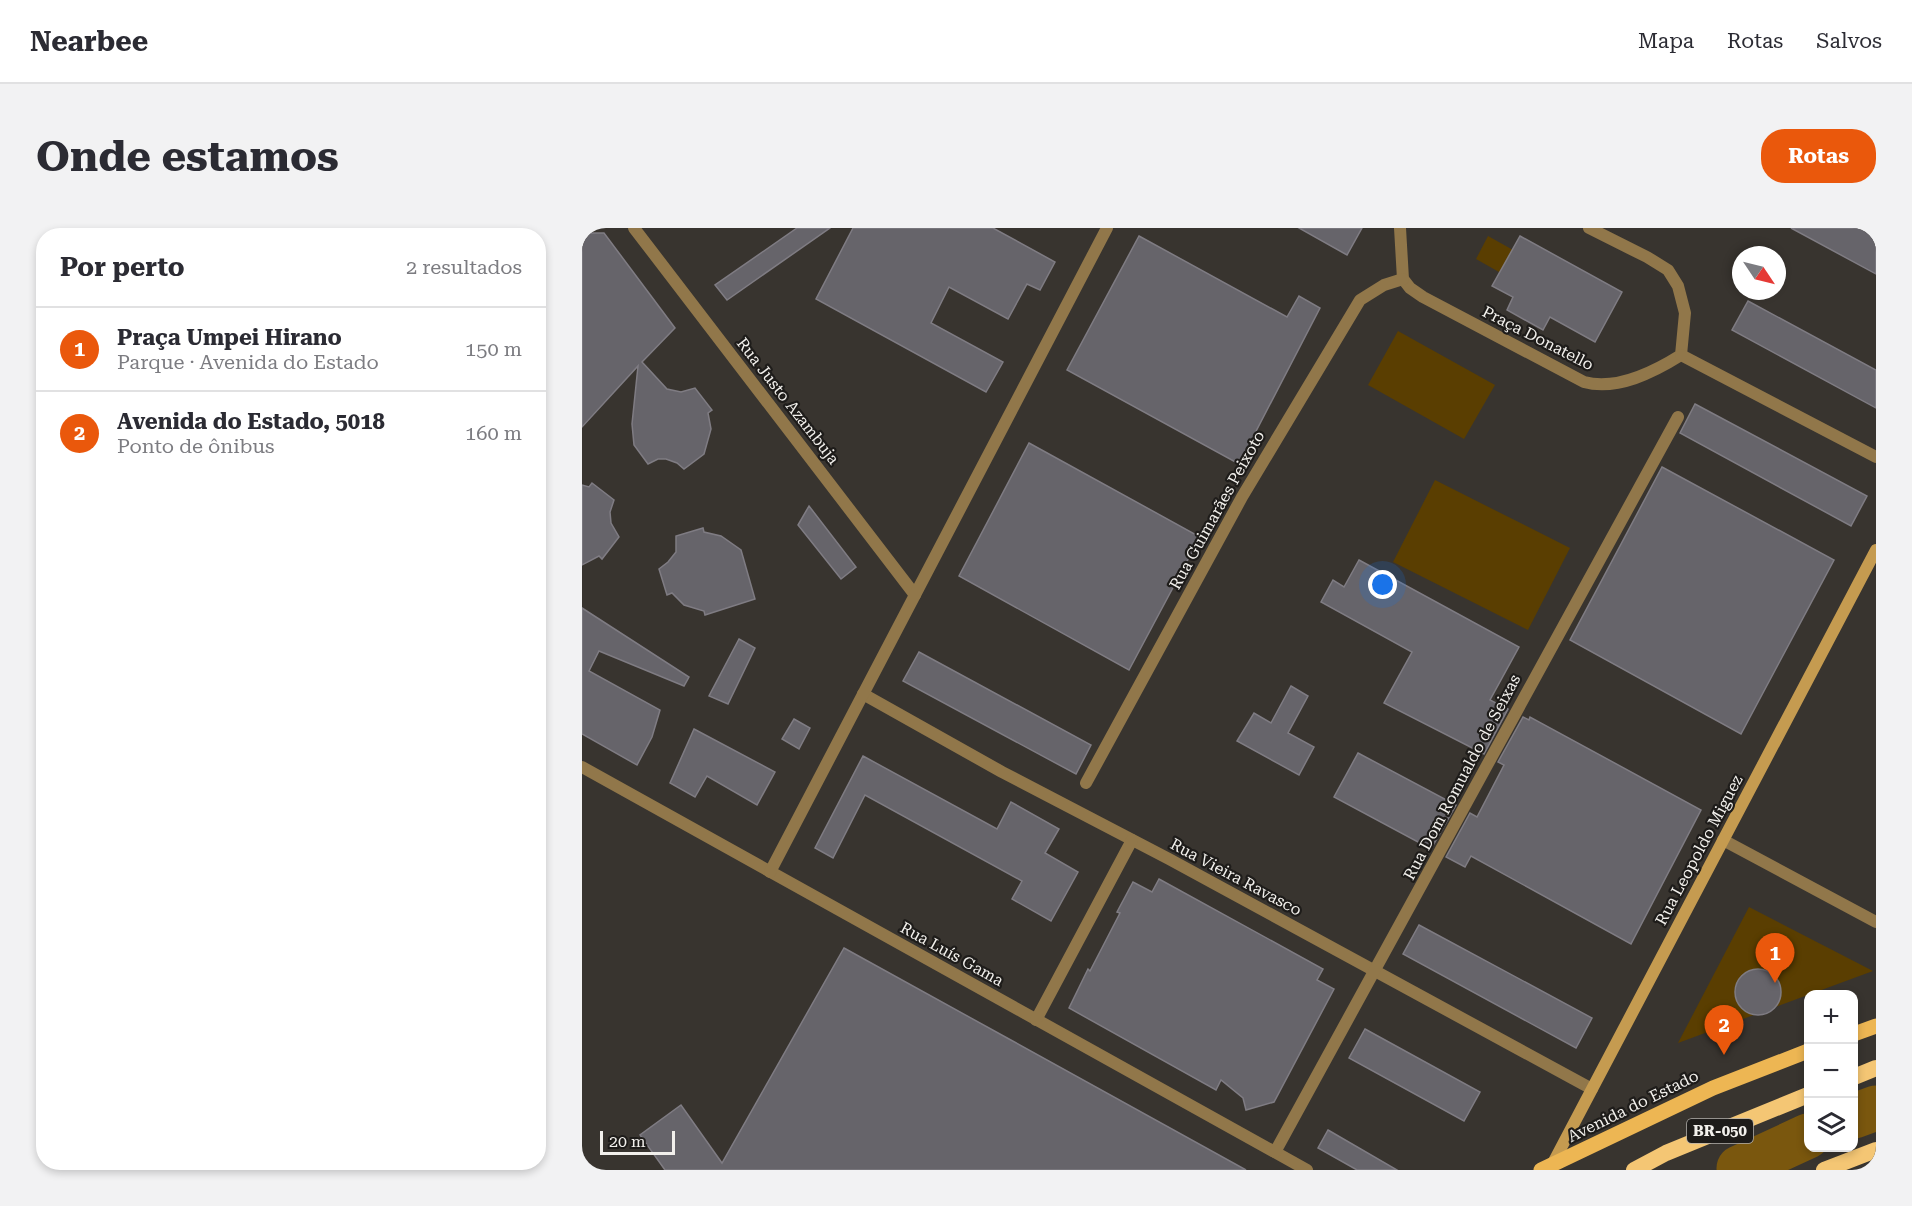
<!DOCTYPE html>
<html lang="pt">
<head>
<meta charset="utf-8">
<style>
	body { margin:0; font-family:"Roboto Serif",serif; background:#f2f2f3; color:#2b2b33 }
	.controls { position:absolute; right:18px; bottom:18px; display:grid; overflow:hidden; border-radius:12px; box-shadow:0 3px 9px #0003 }
	.controls button { width:54px; height:54px; display:grid; place-items:center; padding:0; border:0; border-bottom:2px solid #e1e1e2; background:#fff; color:#2b2b33; font:30px sans-serif }
	.compass { position:absolute; left:1150px; top:18px; width:54px; height:54px; border-radius:50%; background:#fff; box-shadow:0 3px 9px #0003; rotate:125deg }
	.scale { position:absolute; left:18px; bottom:15px; width:75px; box-sizing:border-box; padding-left:6px; border:3px solid #f2f0ec; border-top:0; font-size:16px; line-height:21px; white-space:nowrap; color:#f2f0ec; -webkit-text-stroke:4px #1e1c1a; paint-order:stroke }
	.you { position:absolute; left:801px; top:357px; width:21px; height:21px; margin:-15px; border:4px solid #fff; border-radius:50%; background:#1a73e8; box-shadow:0 0 0 9px #1a73e833 }
	.badge { display:grid; place-items:center; width:39px; height:39px; border-radius:50%; background:#ea580c; color:#fff; font-size:20px; font-weight:700 }
	.pin { position:absolute; translate:-50% -50px; filter:drop-shadow(0 2px 3px #0008) }
	.pin::after { content:''; position:absolute; top:32px; width:21px; height:18px; background:inherit; clip-path:polygon(0 0,100% 0,50% 100%) }
	.list { margin:0; padding:0; list-style:none }
	h2 { display:flex; justify-content:space-between; align-items:center; height:78px; margin:0; padding:0 24px; font-size:26px }
	h2 small { font-size:20px; font-weight:400; color:#7c7c81 }
	.list li { display:grid; grid-template-columns:39px 1fr auto; gap:18px; align-items:center; box-sizing:border-box; height:84px; padding:0 24px; border-top:2px solid #e1e1e2 }
	.list b { display:block; font-size:22px; white-space:nowrap }
	.list p { margin:0; font-size:20px; white-space:nowrap; color:#7c7c81 }
	.list em { font-size:20px; font-style:normal; color:#7c7c81 }
	.icon { flex:none; width:33px; height:33px; fill:none; stroke:currentColor; stroke-width:2; stroke-linecap:round; stroke-linejoin:round }
	.map { position:relative; flex:none; width:1294px; height:942px; overflow:hidden; border-radius:24px }
	header { display:flex; align-items:center; gap:36px; box-sizing:border-box; height:84px; padding:0 30px; background:#fff; border-bottom:2px solid #e1e1e2 }
	header strong { font-size:28px }
	nav { display:flex; gap:33px; margin-inline-start:auto; font-size:21px }
	.intro { display:flex; align-items:center; justify-content:space-between; box-sizing:border-box; height:144px; padding:0 36px }
	h1 { margin:0; font-size:42px }
	.button { padding:15px 27px; border-radius:24px; background:#ea580c; color:#fff; font-size:21px; font-weight:700 }
	main { display:flex; gap:36px; padding:0 36px }
	aside { flex:1; background:#fff; border-radius:24px; box-shadow:0 3px 9px #0003 }
	.map>svg:first-child { display:block }
	.green { fill:#5a3e01 }
	.lines { fill:none; stroke-linecap:round; stroke-linejoin:round }
	.river { stroke:#7a570e; stroke-width:45 }
	.building { fill:#66646a; stroke:#7f7c83; stroke-width:1.5 }
	.pedestrian { stroke:#91774a; stroke-width:12 }
	.minor { stroke:#91774a; stroke-width:12 }
	.secondary { stroke:#c59b50; stroke-width:12 }
	.primary { stroke:#edb653; stroke-width:15 }
	.trunk { stroke:#f4c674; stroke-width:16 }
	.labels { text-anchor:middle; dominant-baseline:central; stroke-width:4.5; stroke-linejoin:round; paint-order:stroke }
	.shield { fill:#1e1c1a; stroke:#b2b0ad; stroke-width:1.5 }
	.shield-label { font-size:15px; font-weight:bold; fill:#f2f0ec }
	.street-label { font-size:16px; fill:#f2f0ec; stroke:#1e1c1a }
</style>
</head>
<body>
<header>
<strong>Nearbee</strong>
<nav><a>Mapa</a><a>Rotas</a><a>Salvos</a></nav>
</header>
<div class="intro"><h1>Onde estamos</h1><a class="button">Rotas</a></div>
<main>
<aside>
<h2>Por perto<small>2 resultados</small></h2>
<ul class="list">
<li><span class="badge">1</span><div><b>Praça Umpei Hirano</b><p>Parque · Avenida do Estado</p></div><em>150 m</em></li>
<li><span class="badge">2</span><div><b>Avenida do Estado, 5018</b><p>Ponto de ônibus</p></div><em>160 m</em></li>
</ul>
</aside>
<div class="map">
<svg width="1294" height="942" viewBox="0 0 1294 942">
	<rect width="100%" height="100%" fill="#38342f"/>
	<g class="green">
		<polygon points="906,8 1019,71 1006,94 894,31"/>
		<polygon points="816,103 913,157 882,211 786,157"/>
		<polygon points="853,252 988,320 946,402 811,334"/>
		<polygon points="1167,679 1291,743 1096,815"/>
	</g>
	<g class="lines">
		<g class="river">
			<polyline points="1272,888 1294,880"/>
			<polyline points="1157,940 1226,908"/>
		</g>
	</g>
	<g class="building">
		<polygon points="215,0 248,0 145,72 133,57"/>
		<polygon points="271,0 411,0 473,34 458,62 445,56 426,91 367,59 349,95 421,134 404,164 234,71"/>
		<polygon points="717,0 780,0 765,27"/>
		<polygon points="1209,0 1279,0 1294,8 1294,46"/>
		<polygon points="0,5 22,5 93,100 60,134 85,161 99,164 113,160 130,182 126,185 129,201 122,226 102,241 95,235 84,231 76,231 66,236 52,217 50,196 56,138 0,199"/>
		<polygon points="557,8 705,89 717,68 738,80 657,236 485,142"/>
		<polygon points="938,8 1040,64 1013,114 968,89 961,102 925,82 931,69 910,58"/>
		<polygon points="1166,73 1294,142 1294,180 1150,102"/>
		<polygon points="1113,176 1285,268 1269,298 1098,205"/>
		<polygon points="447,215 618,309 547,442 377,348"/>
		<polygon points="1080,239 1252,332 1159,506 988,412"/>
		<polygon points="10,255 32,272 28,284 29,295 37,309 20,331 17,328 0,337 0,257 7,259"/>
		<polygon points="227,278 274,339 259,351 216,297"/>
		<polygon points="121,300 122,304 139,308 159,322 173,371 123,387 122,383 102,377 90,365 85,367 77,341 86,334 94,324 94,308"/>
		<polygon points="777,332 937,419 908,472 926,481 902,526 802,475 830,424 739,374 751,352 762,359"/>
		<polygon points="0,380 107,449 102,458 17,423 7,443 78,482 70,509 55,537 0,506"/>
		<polygon points="157,411 173,420 146,476 127,468"/>
		<polygon points="337,424 509,517 494,546 321,453"/>
		<polygon points="709,458 726,468 706,505 732,519 717,547 655,513 672,485 689,495"/>
		<polygon points="941,489 947,492 948,489 1119,582 1049,716 889,628 883,639 864,629 888,585 895,589 922,537 916,534"/>
		<polygon points="212,491 228,500 217,521 200,511"/>
		<polygon points="112,501 193,544 175,577 125,548 113,569 88,555"/>
		<polygon points="776,525 874,577 849,621 752,569"/>
		<polygon points="281,528 415,601 429,574 477,601 463,625 496,644 469,693 430,671 440,653 283,567 251,630 233,620"/>
		<polygon points="577,651 741,741 735,752 752,761 692,874 664,882 661,870 639,852 634,862 487,780 506,741 508,743 538,685 535,684 551,654 570,664"/>
		<polygon points="837,697 1010,790 994,820 821,726"/>
		<polygon points="262,720 427,811 664,942 83,942 58,907 99,877 140,935"/>
		<circle cx="1176" cy="764" r="23"/>
		<polygon points="783,801 898,864 882,893 767,830"/>
		<polygon points="746,902 815,942 775,942 736,920"/>
	</g>
	<g class="lines">
		<polyline class="pedestrian" points="1141,612 1294,694"/>
		<g class="minor">
			<polyline points="52,0 333,367"/>
			<path d="M818,0L821,51L828,60L841,69L1002,154C1035,163 1072,144 1099,127L1103,85L1096,58L1086,42L1065,29L1007,0"/>
			<polyline points="1099,127 1294,229"/>
			<polyline points="281,466 420,544 587,631 1010,861"/>
			<polyline points="0,539 725,942"/>
			<polyline points="504,555 660,269 778,72 802,57 821,51"/>
			<polyline points="188,644 525,0"/>
			<polyline points="454,792 550,612"/>
			<polyline points="693,924 1096,189"/>
		</g>
		<polyline class="secondary" points="970,937 1294,322"/>
		<g class="primary">
			<polyline points="1272,806 1294,798"/>
			<polyline points="959,942 1131,860 1226,823"/>
		</g>
		<g class="trunk">
			<polyline points="1272,849 1294,840"/>
			<polyline points="1052,942 1084,925 1226,867"/>
			<polyline points="1242,942 1294,922"/>
		</g>
	</g>
	<g class="labels">
		<rect class="shield" x="1105" y="891" width="66" height="24" rx="4.5"/>
		<g class="shield-label">
			<text x="1138" y="903">BR-050</text>
		</g>
		<g class="street-label">
			<text transform="translate(956 110) rotate(27)">Praça Donatello</text>
			<text transform="translate(206 173) rotate(52)">Rua Justo Azambuja</text>
			<text transform="translate(635 282) rotate(-61)">Rua Guimarães Peixoto</text>
			<text transform="translate(880 549) rotate(-62)">Rua Dom Romualdo de Seixas</text>
			<text transform="translate(1117 622) rotate(-62)">Rua Leopoldo Miguez</text>
			<text transform="translate(654 649) rotate(28)">Rua Vieira Ravasco</text>
			<text transform="translate(370 726) rotate(29)">Rua Luís Gama</text>
			<text transform="translate(1051 878) rotate(-26)">Avenida do Estado</text>
		</g>
	</g>
</svg>
<div class="controls">
<button>+</button>
<button>−</button>
<button><svg class="icon" aria-label="layers" viewBox="0 0 24 24"><path d="M12 4l9 5-9 5-9-5zM3 14l9 5 9-5"/></svg></button>
</div>
<svg class="compass" viewBox="-18 -18 36 36"><path d="M0-13l5 13h-10z" fill="#e53935"/><path d="M0 13l5-13h-10z" fill="#7c7c81"/></svg>
<div class="scale">20 m</div>
<div class="you"></div>
<div class="pin badge" style="left:1193px;top:755px">1</div>
<div class="pin badge" style="left:1142px;top:827px">2</div>
</div>
</main>
</body>
</html>
